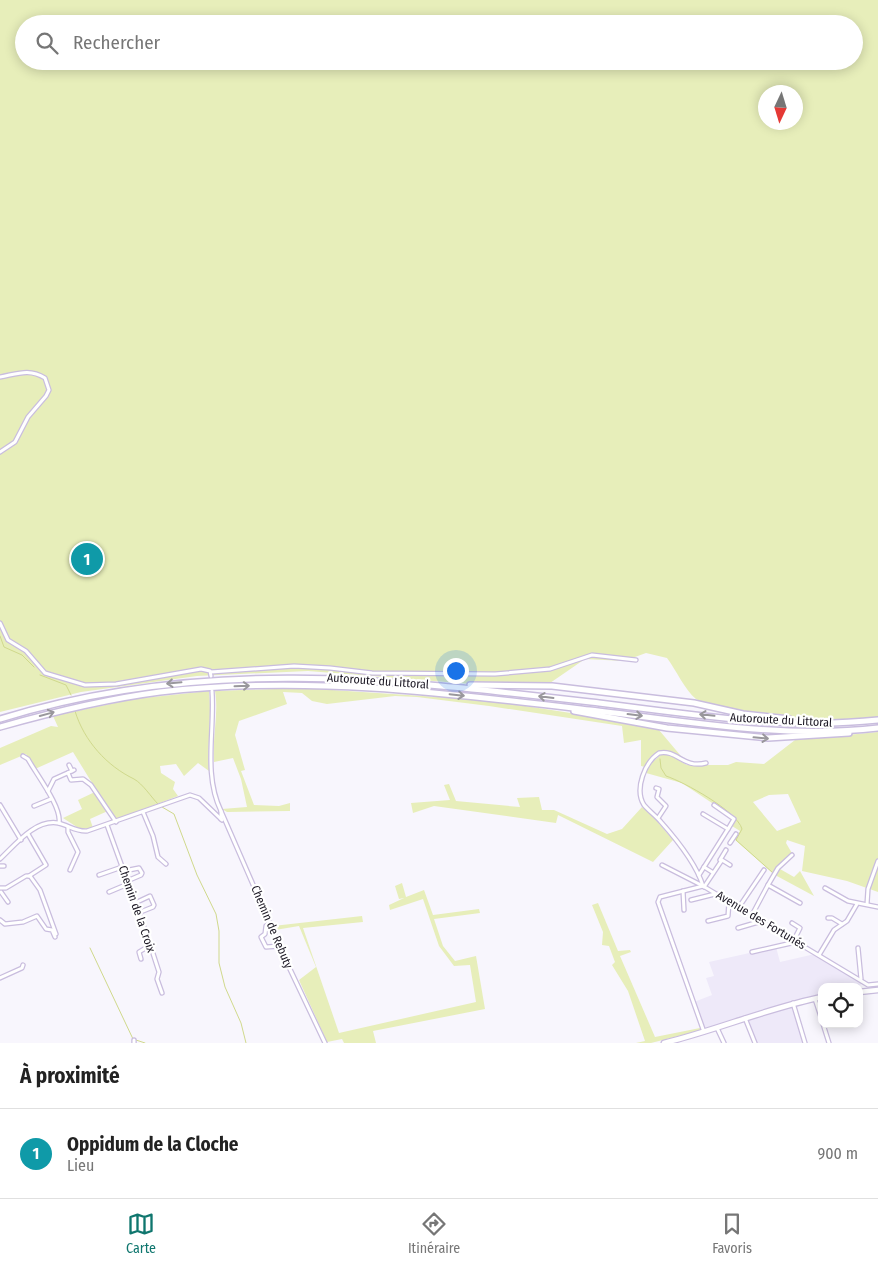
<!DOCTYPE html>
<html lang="fr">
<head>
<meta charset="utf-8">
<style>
	body { margin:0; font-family:"Fira Sans Condensed",sans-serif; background:#f2f2f2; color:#222 }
	.controls { position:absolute; right:15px; bottom:15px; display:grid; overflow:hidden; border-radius:10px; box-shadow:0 2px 12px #0003 }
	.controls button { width:45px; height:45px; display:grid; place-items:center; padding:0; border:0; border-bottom:1px solid #e0e0e0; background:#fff; color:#222; font:25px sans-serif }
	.compass { position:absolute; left:758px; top:85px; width:45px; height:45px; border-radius:50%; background:#fff; box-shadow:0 2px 12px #0003; rotate:184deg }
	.you { position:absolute; left:455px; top:670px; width:18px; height:18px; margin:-12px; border:4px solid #fff; border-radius:50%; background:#1a73e8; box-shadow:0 0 0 8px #1a73e833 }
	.badge { display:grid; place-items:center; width:32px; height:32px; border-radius:50%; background:#0f766e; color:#fff; font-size:16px; font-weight:700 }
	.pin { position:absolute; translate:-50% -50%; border:2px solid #fff; box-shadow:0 1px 5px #0006 }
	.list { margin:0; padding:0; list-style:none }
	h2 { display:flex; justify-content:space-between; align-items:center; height:65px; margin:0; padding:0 20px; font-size:21px }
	h2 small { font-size:16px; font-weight:400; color:#767676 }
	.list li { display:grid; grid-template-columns:32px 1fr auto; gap:15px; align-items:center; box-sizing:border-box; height:90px; padding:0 20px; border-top:1px solid #e0e0e0 }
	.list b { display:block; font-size:19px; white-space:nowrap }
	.list p { margin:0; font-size:16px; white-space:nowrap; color:#767676 }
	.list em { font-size:16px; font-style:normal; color:#767676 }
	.icon { flex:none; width:28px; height:28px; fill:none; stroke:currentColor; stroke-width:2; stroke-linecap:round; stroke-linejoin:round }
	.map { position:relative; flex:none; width:878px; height:1043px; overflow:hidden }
	.search { position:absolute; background:#fff; box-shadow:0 2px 12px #0003; left:15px; right:15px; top:15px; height:55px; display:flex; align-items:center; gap:12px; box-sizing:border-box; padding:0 18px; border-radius:28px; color:#767676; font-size:19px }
	.sheet { height:155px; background:#fff }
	nav { display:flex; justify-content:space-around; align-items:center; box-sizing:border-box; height:70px; border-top:1px solid #e0e0e0; background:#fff; font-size:14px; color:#767676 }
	nav a { display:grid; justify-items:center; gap:2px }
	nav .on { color:#0f766e }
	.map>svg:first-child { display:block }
	.built { fill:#eee9f9 }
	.green { fill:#e7eeba; fill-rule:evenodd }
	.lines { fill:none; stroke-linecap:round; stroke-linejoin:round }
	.stream { stroke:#d0d98c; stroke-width:1 }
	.minor-casing { stroke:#c9bdde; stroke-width:5.5 }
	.major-casing { stroke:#c9bdde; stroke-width:7 }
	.highway-casing { stroke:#c9bdde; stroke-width:8 }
	.minor { stroke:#fff; stroke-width:3 }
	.major { stroke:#fff; stroke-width:4.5 }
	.highway { stroke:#fff; stroke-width:5 }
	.oneway { stroke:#99979c }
	.labels { text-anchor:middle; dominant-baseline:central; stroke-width:4.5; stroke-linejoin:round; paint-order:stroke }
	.street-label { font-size:12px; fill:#1c1824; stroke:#fff }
</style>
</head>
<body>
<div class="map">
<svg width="878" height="1043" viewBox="0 0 878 1043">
	<rect width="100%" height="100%" fill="#f8f6fd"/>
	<polygon class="built" points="776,947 780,962 815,954 863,982 858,987 822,987 822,997 792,1003 804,1043 755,1043 745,1017 704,1032 694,1002 712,995 706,978 714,976 709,962"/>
	<g class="green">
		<path d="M0,0H878V718C827,721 776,719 726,707C716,705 704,704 696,699C685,690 676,670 667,658L646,653L624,661L585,659L550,683L496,686L308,671L197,676L81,692L0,712ZM24,24H854V61H24ZM766,92H796V122H766Z"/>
		<path d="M302,688L453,698L519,705L603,718L659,730L686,762L668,751H662L645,767L641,766V740L624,743L622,726L489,706L417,697L395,696L327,704L312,701L302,693L283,692L287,704L239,721L235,735L245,770L241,771L254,805L279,806L290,803V811L227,812L222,809L247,807L241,779L233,758L214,762C212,738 219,714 215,691Z"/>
		<path d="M209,691C212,718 207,744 209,771L198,763L184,776L176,764L160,766L161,773L175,782L173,789L178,796L116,820L110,810L90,819L93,828L80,829L63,818L82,809L78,800L97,791L73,752L35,769L26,754L0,765V748L51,726L58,727L53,716L134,699Z"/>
		<path d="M878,732V892L847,881L802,871L805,846L787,840L786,843L793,855L780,869L794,877L800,871L814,896L775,875L734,839L740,831L732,826L736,819L682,783L646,773L651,763L662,754H668L687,765H728L736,762L764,764L795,740ZM788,794L801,822L777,831L753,802L769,795Z"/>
		<polygon points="449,784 456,801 520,807 517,798 539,797 542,810 554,810 607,834 622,829 642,807 651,814 673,840 653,862 558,815 556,823 434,806 413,813 411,803 450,800 444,785"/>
		<polygon points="402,883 406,897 424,890 433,915 479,909 480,913 434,919 443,946 455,961 476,956 485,1009 373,1031 376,1043 344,1043 342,1039 327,1042 299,980 316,967 299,926 275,930 273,926 362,916 363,922 303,928 339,1033 476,1002 470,965 454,966 439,946 423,899 390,910 389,905 404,898 399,899 395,886"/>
		<polygon points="598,903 618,951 630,950 631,952 620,956 655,1037 700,1028 702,1030 651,1043 636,1043 645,1041 628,991 612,965 615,962 609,946 602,945 603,932 592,905"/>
	</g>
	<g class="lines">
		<g class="stream">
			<polyline points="0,636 4,647 22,655 34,667"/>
			<polyline points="40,675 66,685 71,695"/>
			<path d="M75,711C84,741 107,766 134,779C143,784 151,797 158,804"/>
			<path d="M660,759L661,768L666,776C684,782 737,811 742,829L736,840L773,873"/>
			<polyline points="162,807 174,814 197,875 216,914 219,931 219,963 225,987 241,1023 246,1043"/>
			<polyline points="90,948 133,1039"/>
			<polyline points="873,987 878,987"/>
			<polyline points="136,1040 145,1043"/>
		</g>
		<defs>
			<g id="minor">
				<path d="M0,377C17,374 29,368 45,378L49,390L46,396L28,417L15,442L0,452"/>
				<polyline points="0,623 8,640 26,651 45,673 85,685 116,684 201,669 210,671 211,676"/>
				<polyline points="211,672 294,666 330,668 372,673 495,674 550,669 592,655 636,660"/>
				<path d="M212,691C215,730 203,774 221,811"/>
				<path d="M23,756L28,759C36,774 62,807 59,823"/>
				<polyline points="69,765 72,771"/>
				<polyline points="68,773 71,780 83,779 91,785 116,822"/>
				<polyline points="656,788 659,789 657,797 666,806 658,818"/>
				<polyline points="48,791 54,779 74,770"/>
				<polyline points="0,805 21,840"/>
				<polyline points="714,805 734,819 728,829"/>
				<polyline points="34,806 51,799"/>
				<polyline points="143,812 153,836 158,857 166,864"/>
				<polyline points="221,819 221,811 288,965 325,1043"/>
				<polyline points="107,825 149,941 159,972 157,979 162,993"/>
				<polyline points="68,827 68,832 78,852 70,870"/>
				<polyline points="28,834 46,865 29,876"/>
				<polyline points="730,843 736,834"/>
				<path d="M0,859C15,845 35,819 58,823C68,825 76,832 87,831L190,795L199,798L222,820"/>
				<polyline points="720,860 726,850"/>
				<polyline points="662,865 703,886"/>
				<polyline points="0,866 4,866"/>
				<polyline points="704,867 712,872"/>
				<polyline points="124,871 139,868 142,873 141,875 127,881"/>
				<polyline points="99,875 122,867"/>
				<polyline points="699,875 728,829 703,814"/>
				<polyline points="768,885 778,868 792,855"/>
				<path d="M703,886C696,863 677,840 661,822C656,816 649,811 644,805C634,789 645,762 659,753C677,749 683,769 706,763"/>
				<polyline points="704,887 722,860 730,865"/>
				<polyline points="0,888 6,888 26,876 30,876 40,890 56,934"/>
				<polyline points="825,888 848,901 878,907"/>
				<polyline points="683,891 684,910"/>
				<polyline points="1,892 8,902"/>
				<polyline points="109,892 128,884"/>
				<polyline points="691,900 715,894"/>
				<polyline points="135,903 150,896 154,905 153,907 138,913"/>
				<polyline points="867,904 868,889 878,861"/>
				<polyline points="739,907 764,870"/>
				<polyline points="752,915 768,885 800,903"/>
				<polyline points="828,918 832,918 842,924"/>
				<polyline points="0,920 5,924 23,922 37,916 46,929 52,930 55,937"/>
				<polyline points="708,921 728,916 729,902"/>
				<polyline points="270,923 266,926 265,934 261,937 266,947 280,946"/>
				<polyline points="792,923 800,928 794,940"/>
				<polyline points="738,928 762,921"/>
				<polyline points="858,948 861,979"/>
				<polyline points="752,952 796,942"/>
				<polyline points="819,955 834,930 847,921 857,904"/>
				<polyline points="141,959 139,952 149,946"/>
				<polyline points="0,978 22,968 23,965"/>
				<polyline points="815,999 822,1020"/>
				<polyline points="793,1003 805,1043"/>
				<polyline points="745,1018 755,1043"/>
				<polyline points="823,1024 829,1043"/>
				<polyline points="717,1028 724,1043"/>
				<polyline points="704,1032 658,902 660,897 703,886 868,985 878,984"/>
				<polyline points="134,1043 134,1040"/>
			</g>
			<g id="major">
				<polyline points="859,992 878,990"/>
				<path d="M664,1043C717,1030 768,1008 822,997"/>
			</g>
			<g id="highway">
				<polyline points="470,685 552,686 694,703 743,714 789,719"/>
				<polyline points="574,711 667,728 768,738 849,733"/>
				<path d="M0,719C204,656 392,679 599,703C691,714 785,730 878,720"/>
				<path d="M0,727C53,712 106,699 160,692C304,675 448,693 590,710C685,721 783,739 878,728"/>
			</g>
		</defs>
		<use href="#minor" class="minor-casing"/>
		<use href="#major" class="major-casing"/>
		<use href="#highway" class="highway-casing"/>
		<use href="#minor" class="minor"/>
		<use href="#major" class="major"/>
		<use href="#highway" class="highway"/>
	</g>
	<defs><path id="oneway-shaft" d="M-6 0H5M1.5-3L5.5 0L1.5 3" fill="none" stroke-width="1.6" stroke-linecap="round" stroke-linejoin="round" transform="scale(1.25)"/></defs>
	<g class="oneway">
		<use href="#oneway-shaft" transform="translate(174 683) rotate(175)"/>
		<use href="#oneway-shaft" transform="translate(242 686) rotate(-2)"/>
		<use href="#oneway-shaft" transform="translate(457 695) rotate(6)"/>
		<use href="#oneway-shaft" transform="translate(546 697) rotate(-173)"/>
		<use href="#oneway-shaft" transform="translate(47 714) rotate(-15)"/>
		<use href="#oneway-shaft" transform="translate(635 715) rotate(7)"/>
		<use href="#oneway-shaft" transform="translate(707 715) rotate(-174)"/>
		<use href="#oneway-shaft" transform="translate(761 738) rotate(5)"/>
	</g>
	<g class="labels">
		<g class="street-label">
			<text transform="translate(378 681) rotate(4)">Autoroute du Littoral</text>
			<text transform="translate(781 720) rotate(3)">Autoroute du Littoral</text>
			<text transform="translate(137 909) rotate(71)">Chemin de la Croix</text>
			<text transform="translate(761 920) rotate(31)">Avenue des Fortunés</text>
			<text transform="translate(272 927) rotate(67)">Chemin de Rebuty</text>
		</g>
	</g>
</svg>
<div class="controls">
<button><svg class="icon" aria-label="locate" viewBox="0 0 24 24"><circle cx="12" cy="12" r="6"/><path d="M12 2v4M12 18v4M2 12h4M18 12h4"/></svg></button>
</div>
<svg class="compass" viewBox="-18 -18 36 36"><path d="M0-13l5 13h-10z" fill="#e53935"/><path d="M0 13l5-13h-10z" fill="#767676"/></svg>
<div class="you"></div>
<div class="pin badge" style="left:87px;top:559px;background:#0f9aa8">1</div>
<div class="search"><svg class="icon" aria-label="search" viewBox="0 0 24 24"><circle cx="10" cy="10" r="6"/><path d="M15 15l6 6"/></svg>Rechercher</div>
</div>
<section class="sheet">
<h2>À proximité<small></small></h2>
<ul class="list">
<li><span class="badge" style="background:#0f9aa8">1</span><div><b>Oppidum de la Cloche</b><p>Lieu</p></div><em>900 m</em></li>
</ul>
</section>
<nav>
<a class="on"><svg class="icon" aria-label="map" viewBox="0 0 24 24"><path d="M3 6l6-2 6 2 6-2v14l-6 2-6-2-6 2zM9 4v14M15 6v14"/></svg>Carte</a>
<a><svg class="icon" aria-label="directions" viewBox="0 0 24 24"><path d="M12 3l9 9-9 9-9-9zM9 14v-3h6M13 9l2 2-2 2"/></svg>Itinéraire</a>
<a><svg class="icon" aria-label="saved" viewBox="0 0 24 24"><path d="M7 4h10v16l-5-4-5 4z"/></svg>Favoris</a>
</nav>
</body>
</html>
